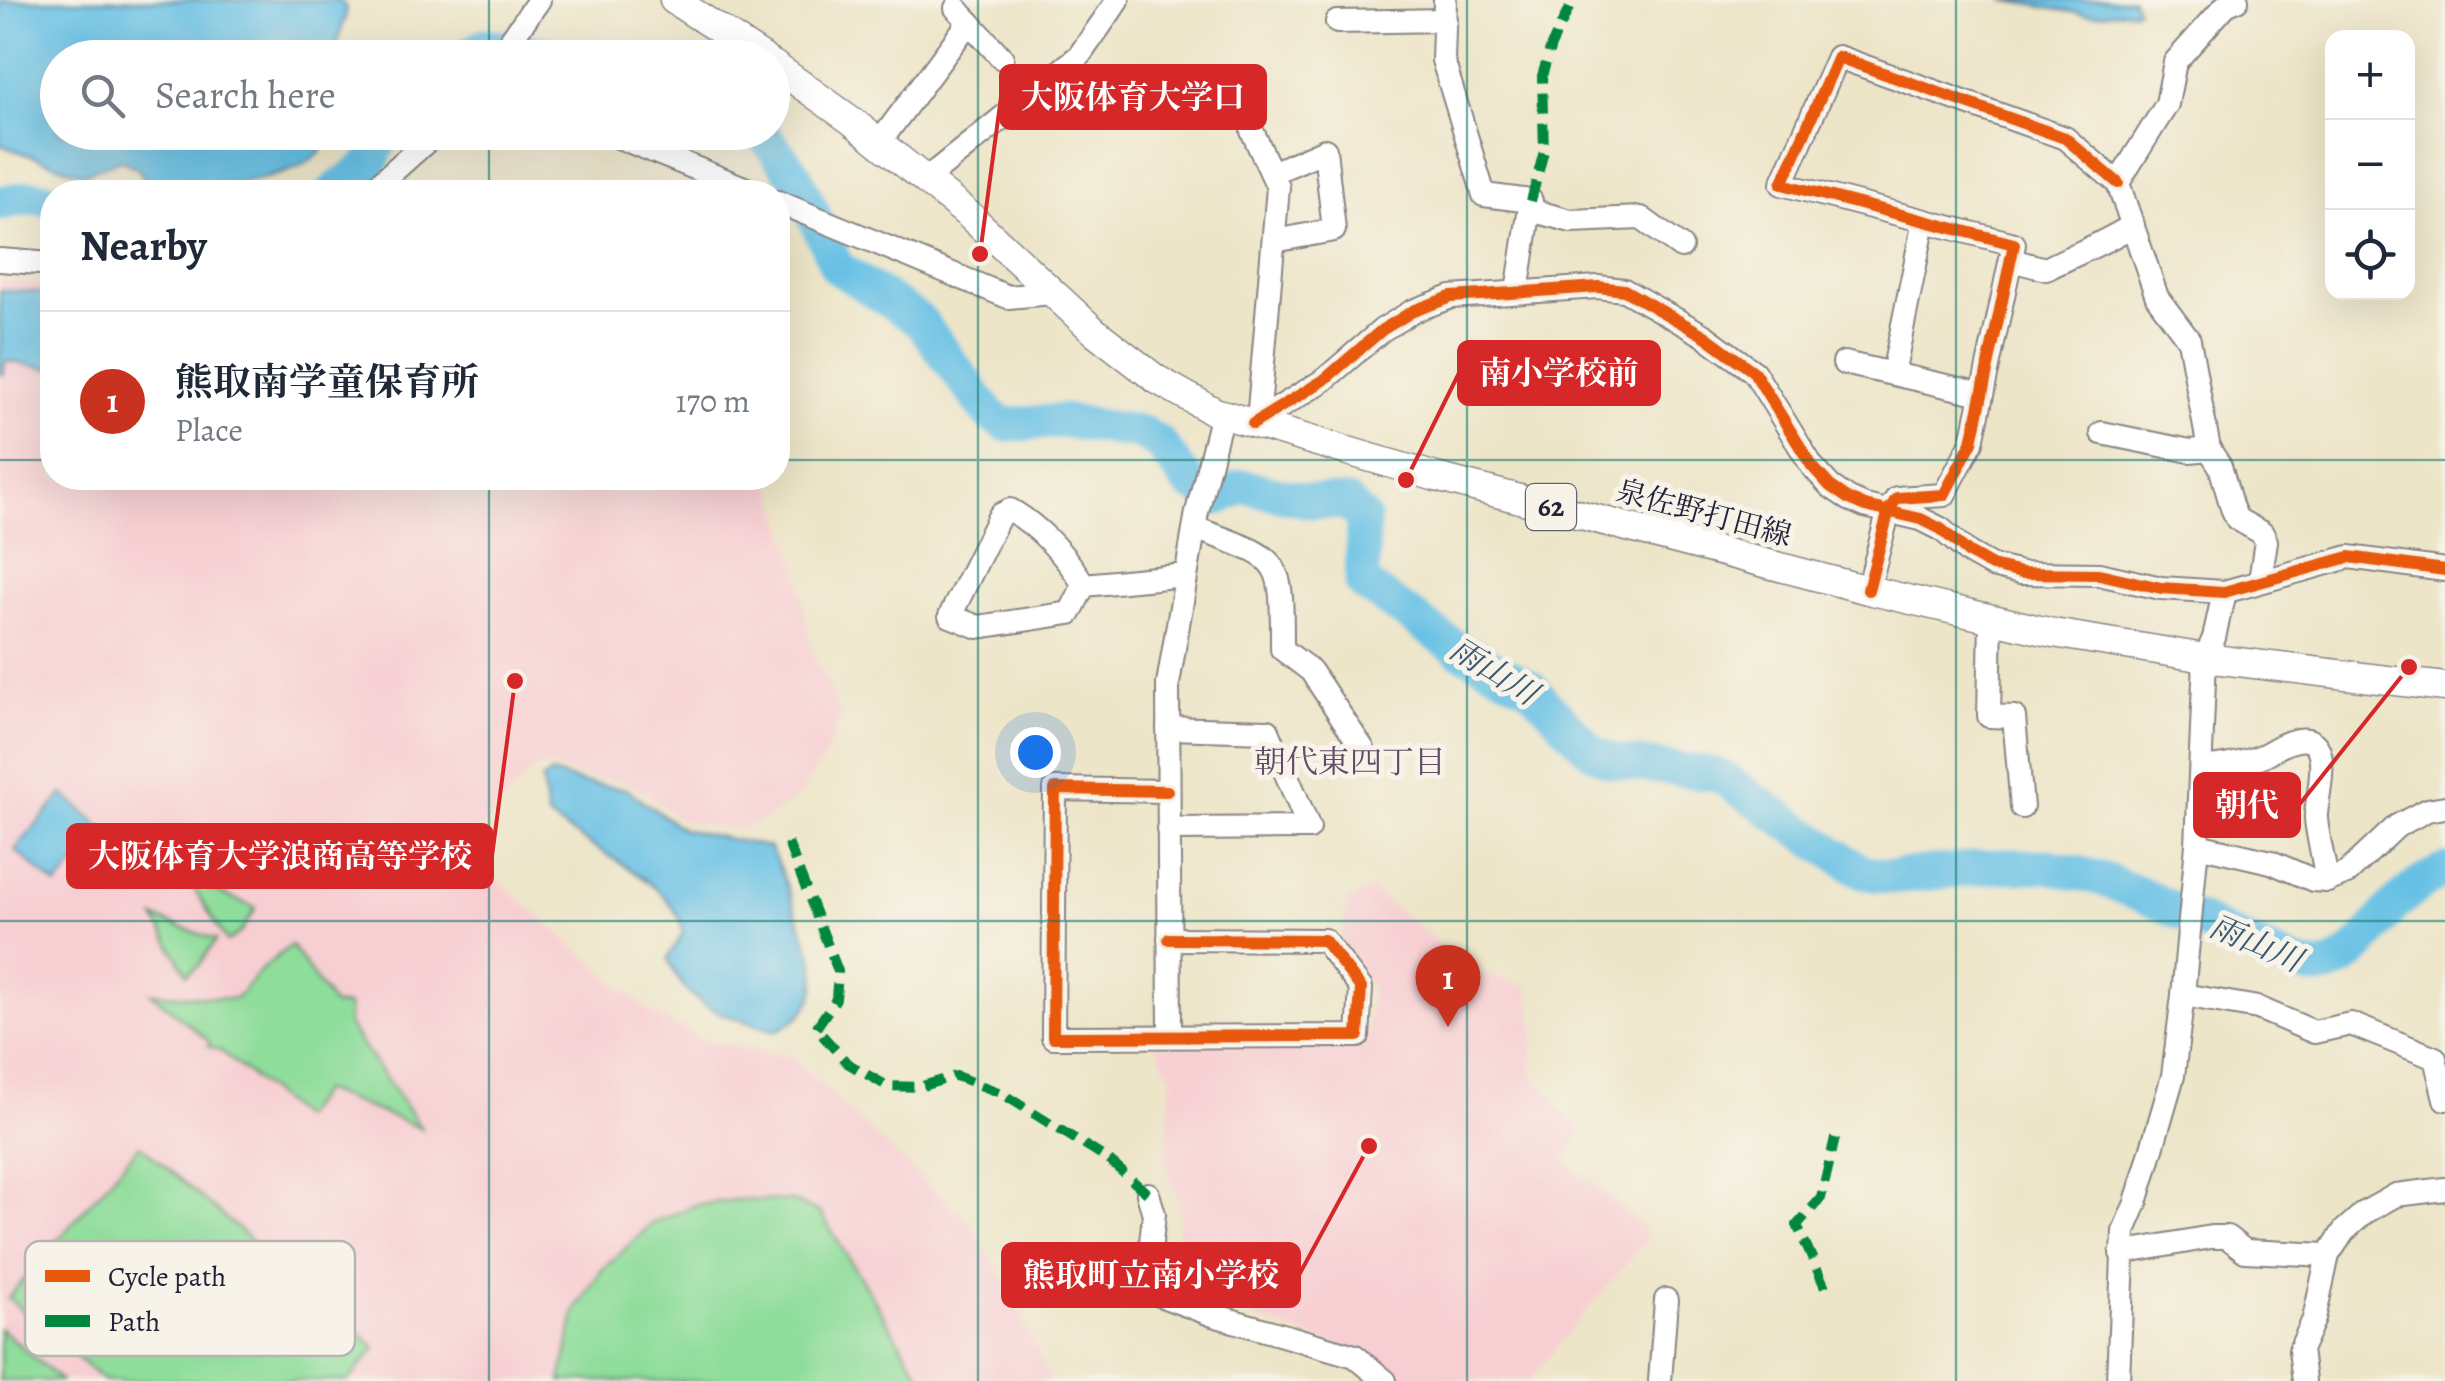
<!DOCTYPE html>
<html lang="en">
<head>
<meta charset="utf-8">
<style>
	body { margin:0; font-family:Alegreya,"Noto Serif JP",serif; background:#f6f6f7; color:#1f2937 }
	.controls { position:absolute; right:30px; top:30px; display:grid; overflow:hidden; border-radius:20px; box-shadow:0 10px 40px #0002 }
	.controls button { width:90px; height:90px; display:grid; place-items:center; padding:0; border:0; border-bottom:2px solid #e0e1e3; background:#fff; color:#1f2937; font:50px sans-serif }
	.you { position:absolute; left:1035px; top:752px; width:35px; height:35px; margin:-25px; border:8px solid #fff; border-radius:50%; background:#1a73e8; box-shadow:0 0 0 15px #1a73e833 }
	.badge { display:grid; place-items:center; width:65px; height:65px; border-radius:50%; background:#c8321e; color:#fff; font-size:32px; font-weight:700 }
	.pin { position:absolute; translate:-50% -82px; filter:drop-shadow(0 2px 5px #0008) }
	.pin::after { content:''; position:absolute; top:52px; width:35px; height:30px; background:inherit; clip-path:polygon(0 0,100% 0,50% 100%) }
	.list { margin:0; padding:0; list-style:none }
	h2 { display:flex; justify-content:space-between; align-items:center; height:130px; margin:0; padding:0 40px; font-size:42px }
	h2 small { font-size:32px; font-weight:400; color:#747a83 }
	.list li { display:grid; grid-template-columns:65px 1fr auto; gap:30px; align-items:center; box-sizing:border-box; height:180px; padding:0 40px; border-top:2px solid #e0e1e3 }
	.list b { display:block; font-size:38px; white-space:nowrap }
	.list p { margin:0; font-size:32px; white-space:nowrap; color:#747a83 }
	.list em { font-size:32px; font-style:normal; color:#747a83 }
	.icon { flex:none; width:55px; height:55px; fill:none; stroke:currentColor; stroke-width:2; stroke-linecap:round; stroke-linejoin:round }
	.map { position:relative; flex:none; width:2445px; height:1381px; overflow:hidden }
	.search { position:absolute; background:#fff; box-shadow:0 10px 40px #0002; left:40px; top:40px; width:750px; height:110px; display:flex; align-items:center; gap:25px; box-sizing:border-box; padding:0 35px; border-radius:55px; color:#747a83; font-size:38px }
	.panel { position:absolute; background:#fff; box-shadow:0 10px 40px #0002; left:40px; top:180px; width:750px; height:310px; border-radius:40px }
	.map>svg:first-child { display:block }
	.built { fill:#f7cfd3 }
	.green { fill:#8fdd9b; stroke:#58806b; stroke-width:2.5 }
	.water { fill:#68c1e5; stroke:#457290; stroke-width:2.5 }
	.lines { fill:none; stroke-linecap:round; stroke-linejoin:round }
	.river { stroke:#68c1e5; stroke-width:35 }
	.minor-casing { stroke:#888482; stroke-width:26 }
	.major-casing { stroke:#888482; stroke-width:31 }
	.minor { stroke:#fff; stroke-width:22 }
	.major { stroke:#fff; stroke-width:28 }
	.quiet { stroke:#00873e; stroke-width:10; stroke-dasharray:20 10; stroke-linecap:butt }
	.cycleway-casing { stroke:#f7f3e8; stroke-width:19 }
	.cycleway { stroke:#e8590c; stroke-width:12 }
	.grid { fill:none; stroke:#0f766e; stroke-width:2.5; stroke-opacity:0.55 }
	.labels { text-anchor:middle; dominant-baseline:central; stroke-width:10; stroke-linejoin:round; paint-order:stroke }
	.shield { fill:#f7f3e8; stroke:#62616f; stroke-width:2.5 }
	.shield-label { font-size:28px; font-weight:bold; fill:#22223b }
	.street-label { font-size:30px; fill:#22223b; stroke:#f7f3e8 }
	.water-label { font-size:32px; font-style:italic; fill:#3a5a76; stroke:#f7f3e8 }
	.neighbourhood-label { font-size:32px; fill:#634b68; stroke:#f7f3e8 }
	.key { fill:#f7f3e8; stroke:#b7b4b4; stroke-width:2.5 }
	.key-label { font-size:28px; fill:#22223b }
	.leader { fill:none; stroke:#d62828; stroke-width:4 }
	.callout-dot { fill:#d62828; stroke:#f7f3e8; stroke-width:4 }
	.callout { fill:#d62828; stroke:#d62828; stroke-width:4 }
	.callout-label { font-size:32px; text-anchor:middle; font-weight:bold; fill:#fff }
</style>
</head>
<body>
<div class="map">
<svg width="2445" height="1381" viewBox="0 0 2445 1381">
	<rect width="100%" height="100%" fill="#f7f3e8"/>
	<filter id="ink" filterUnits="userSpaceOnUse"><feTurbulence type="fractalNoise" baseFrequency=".01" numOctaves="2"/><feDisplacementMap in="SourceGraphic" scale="20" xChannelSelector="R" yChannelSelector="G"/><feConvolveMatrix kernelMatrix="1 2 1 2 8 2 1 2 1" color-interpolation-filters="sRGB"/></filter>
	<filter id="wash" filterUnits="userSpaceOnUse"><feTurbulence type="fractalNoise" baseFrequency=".0048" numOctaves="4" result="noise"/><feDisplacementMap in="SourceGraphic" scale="40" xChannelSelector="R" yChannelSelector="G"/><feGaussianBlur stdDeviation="2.25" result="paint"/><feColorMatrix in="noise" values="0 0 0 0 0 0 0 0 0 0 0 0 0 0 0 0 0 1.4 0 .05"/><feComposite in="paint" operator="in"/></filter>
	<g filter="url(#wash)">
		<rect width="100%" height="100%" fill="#ede5c8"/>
		<g class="built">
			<polygon points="0,280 52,285 52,478 770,478 798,569 811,647 841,716 826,754 799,795 768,819 736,830 682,821 643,791 627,783 583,777 546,766 531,771 462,849 654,1015 709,1042 790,1056 970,1223 1009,1289 1051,1381 0,1381"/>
			<polygon points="1371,890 1475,971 1528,987 1534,1027 1531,1073 1581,1133 1563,1159 1644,1227 1646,1240 1528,1381 1397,1381 1361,1353 1164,1289 1177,1241 1180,1209 1165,1160 1172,1077 1155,1046 1366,1046 1372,987 1340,941 1349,900"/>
		</g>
		<g class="green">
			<polygon points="189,880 256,908 240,933 227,942"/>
			<polygon points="155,918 216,940 199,965 187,974"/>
			<polygon points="291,945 333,1005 348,1006 348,1025 421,1128 322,1090 301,1118 220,1050 208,1046 210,1042 151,993 235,999 262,969"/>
			<polygon points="140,1145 376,1348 348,1381 104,1381 8,1298"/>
			<polygon points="735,1200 791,1201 820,1212 924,1381 561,1381 576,1309 601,1271 654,1222 696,1205"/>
			<polygon points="0,1328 61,1381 0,1381"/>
		</g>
		<g class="water">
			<path d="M0,0H339L345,6L346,15L332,57L58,58V132L320,133L322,151C284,188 199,186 148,183L138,169L120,160L83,174L0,145Z"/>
			<polygon points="2004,0 2133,0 2137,10 2089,15"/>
			<polygon points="0,290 52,293 52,369 6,361 3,375 0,374"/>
			<path d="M551,773L583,783L626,789L682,829L769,847C781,867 788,890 796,912C814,961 837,1001 776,1031C726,1014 688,1012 668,958L683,933C679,882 582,846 547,816L542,780Z"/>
			<polygon points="63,794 105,830 57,886 15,850"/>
		</g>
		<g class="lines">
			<g class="river">
				<polyline points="463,58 485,45 571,58"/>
				<path d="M761,132L796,177L837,267L920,321L990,415L1007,425L1064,421L1142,433L1160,444L1189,483L1219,498L1243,486L1309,501L1348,503L1363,518L1362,583L1461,651L1531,688L1591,751L1612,761L1718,775L1862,872L1891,877L1999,866H2048L2102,879L2144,896L2287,961C2296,964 2308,969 2317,969C2351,968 2374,927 2394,906C2409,891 2425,879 2445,871"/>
				<polyline points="333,192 371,164 383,132"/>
				<polyline points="0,203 33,197 52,200"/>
			</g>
		</g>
	</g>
	<g filter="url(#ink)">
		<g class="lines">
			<defs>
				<g id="minor">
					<polyline points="1445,0 1443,60 1484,195 1531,201 1517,292"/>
					<polyline points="2237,0 2226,5 2175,62 2167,104 2118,183 2157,297 2189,340 2209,449 2220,466 2232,508 2237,519 2262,533 2266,541 2260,581"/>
					<polyline points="956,8 1002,58"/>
					<polyline points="1337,22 1445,20"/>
					<polyline points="498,58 539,0"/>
					<polyline points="1252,131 1278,187 1258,421"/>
					<polyline points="606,132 754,192"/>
					<polyline points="879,143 969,22"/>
					<polyline points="1272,173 1325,150 1334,230 1274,241"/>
					<polyline points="925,180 1079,56 1118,0"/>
					<polyline points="370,192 437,132"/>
					<polyline points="778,202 1008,297 1052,293"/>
					<polyline points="1530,210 1571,221 1641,218 1681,247"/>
					<polyline points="0,260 52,264"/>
					<path d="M2011,260L2046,269C2075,254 2105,243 2133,225"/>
					<polyline points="1844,363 1982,394"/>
					<polyline points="1893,374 1924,221"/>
					<polyline points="1253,424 1324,380 1382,330 1413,311 1451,297 1598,287 1624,290 1705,336 1754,372 1812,466 1830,486 1849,499 1865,506 1921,519 1941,529 1969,553 1992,566 2021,573 2099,574 2161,588 2224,592 2349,557 2445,570"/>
					<polyline points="2102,433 2190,451 2209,449"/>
					<path d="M1195,528C1283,561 1282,554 1282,649L1311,671L1363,749"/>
					<path d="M1084,585L1070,613L978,627L950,616L1000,515L1010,510C1039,526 1067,557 1084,585L1186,575"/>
					<polyline points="1868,590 1889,510 1897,498 1944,495 1972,442 2014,244 1782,184 1838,57 2065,138 2118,183"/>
					<polyline points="1991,618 1989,716 2014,717 2022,807"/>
					<path d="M2201,769C2222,767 2242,764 2262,756C2271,752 2280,745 2290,742C2341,725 2314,802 2316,819C2318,840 2324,860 2327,881"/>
					<polyline points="1167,791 1055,789 1053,1037 1358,1036 1361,988 1324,940 1169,939"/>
					<polyline points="1168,829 1309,828 1268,731 1168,728"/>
					<polyline points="2197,845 2271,862 2313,880 2327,881 2347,873 2397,826 2427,810 2445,807"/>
					<polyline points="2183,995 2258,1008 2314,1032 2351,1024 2435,1058 2445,1099"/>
					<polyline points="1170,1035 1168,684 1197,512 1222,414"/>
					<polyline points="1148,1194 1154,1214 1146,1290 1213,1315 1355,1356 1385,1381"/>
					<polyline points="2121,1253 2211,1237 2227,1237 2245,1251 2328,1255"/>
					<polyline points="1660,1381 1666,1300"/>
					<polyline points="2118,1381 2124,1231 2136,1203 2173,1076 2183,995 2197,845 2205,658 2214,638 2224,592"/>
					<polyline points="2304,1381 2300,1350 2314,1319 2328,1255 2344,1231 2364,1213 2396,1195 2445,1189"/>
				</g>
				<g id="major">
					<polyline points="674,0 763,58"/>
					<polyline points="772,64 852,121 969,215 1094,331 1156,379 1215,412 1436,477 1868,590 2053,633 2205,658 2445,687"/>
				</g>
			</defs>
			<use href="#minor" class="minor-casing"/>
			<use href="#major" class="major-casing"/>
			<use href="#minor" class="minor"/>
			<use href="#major" class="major"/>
			<g class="quiet">
				<polyline points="1531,201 1544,151 1542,76 1551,46 1573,0"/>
				<polyline points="788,843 838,971 836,999 816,1028 847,1063 887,1086 919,1087 956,1076 1001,1093 1107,1159 1148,1194"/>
				<polyline points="1825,1287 1797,1225 1821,1198 1835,1138"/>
			</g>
			<defs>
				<g id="cycleway">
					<polyline points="1253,424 1324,380 1382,330 1413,311 1451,297 1598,287 1624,290 1705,336 1754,372 1812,466 1830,486 1849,499 1865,506 1921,519 1941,529 1969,553 1992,566 2021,573 2099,574 2161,588 2224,592 2349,557 2445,570"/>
					<polyline points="1868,590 1889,510 1897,498 1944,495 1972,442 2014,244 1782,184 1838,57 2065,138 2118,183"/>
					<polyline points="1167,791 1055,789 1053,1037 1358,1036 1361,988 1324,940 1169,939"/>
				</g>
			</defs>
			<use href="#cycleway" class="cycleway-casing"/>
			<use href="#cycleway" class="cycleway"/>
		</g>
	</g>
	<path class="grid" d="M489,0V58M978,0V1381M1467,0V1381M1956,0V1381M489,132V192M0,460H52M778,460H2445M489,478V1381M0,921H2445"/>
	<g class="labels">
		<rect class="shield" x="1526" y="484" width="50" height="46" rx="8"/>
		<g class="shield-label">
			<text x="1551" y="507">62</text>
		</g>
		<g class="street-label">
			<text transform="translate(1704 513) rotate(15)">泉佐野打田線</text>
		</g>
		<g class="water-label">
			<text transform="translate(1494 671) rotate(32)">雨山川</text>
			<text transform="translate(2256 943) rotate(23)">雨山川</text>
		</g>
		<g class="neighbourhood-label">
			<text x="1350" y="762">朝代東四丁目</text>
		</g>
	</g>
	<rect x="25" y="1241" width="330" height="115" rx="15" class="key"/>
	<rect x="45" y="1270" width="45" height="12" fill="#e8590c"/>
	<rect x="45" y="1315" width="45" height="12" fill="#00873e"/>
	<g class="key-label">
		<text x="108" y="1286">Cycle path</text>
		<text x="108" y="1331">Path</text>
	</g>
	<path class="leader" d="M980 254L1001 97M1406 480L1459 373M2409 667L2299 805M515 681L492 856M1369 1146L1299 1275"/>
	<g class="callout-dot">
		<circle cx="980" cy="254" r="10"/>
		<circle cx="1406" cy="480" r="10"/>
		<circle cx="2409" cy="667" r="10"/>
		<circle cx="515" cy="681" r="10"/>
		<circle cx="1369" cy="1146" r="10"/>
	</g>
	<g class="callout">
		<rect x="1001" y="66" width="264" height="62" rx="10"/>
		<rect x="1459" y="342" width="200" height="62" rx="10"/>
		<rect x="2195" y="774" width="104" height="62" rx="10"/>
		<rect x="68" y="825" width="424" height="62" rx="10"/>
		<rect x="1003" y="1244" width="296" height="62" rx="10"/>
	</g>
	<g class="callout-label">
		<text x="1133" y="108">大阪体育大学口</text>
		<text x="1559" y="384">南小学校前</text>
		<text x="2247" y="816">朝代</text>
		<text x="280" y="867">大阪体育大学浪商高等学校</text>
		<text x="1151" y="1286">熊取町立南小学校</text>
	</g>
</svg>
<div class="controls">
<button>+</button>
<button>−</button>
<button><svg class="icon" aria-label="locate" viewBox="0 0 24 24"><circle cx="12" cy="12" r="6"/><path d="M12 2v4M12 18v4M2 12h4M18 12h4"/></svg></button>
</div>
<div class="you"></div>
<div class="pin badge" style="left:1448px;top:1027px">1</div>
<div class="search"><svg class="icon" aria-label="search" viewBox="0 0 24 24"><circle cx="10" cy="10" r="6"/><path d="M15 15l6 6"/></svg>Search here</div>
<section class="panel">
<h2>Nearby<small></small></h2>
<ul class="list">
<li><span class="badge">1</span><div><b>熊取南学童保育所</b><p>Place</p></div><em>170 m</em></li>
</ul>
</section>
</div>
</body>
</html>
